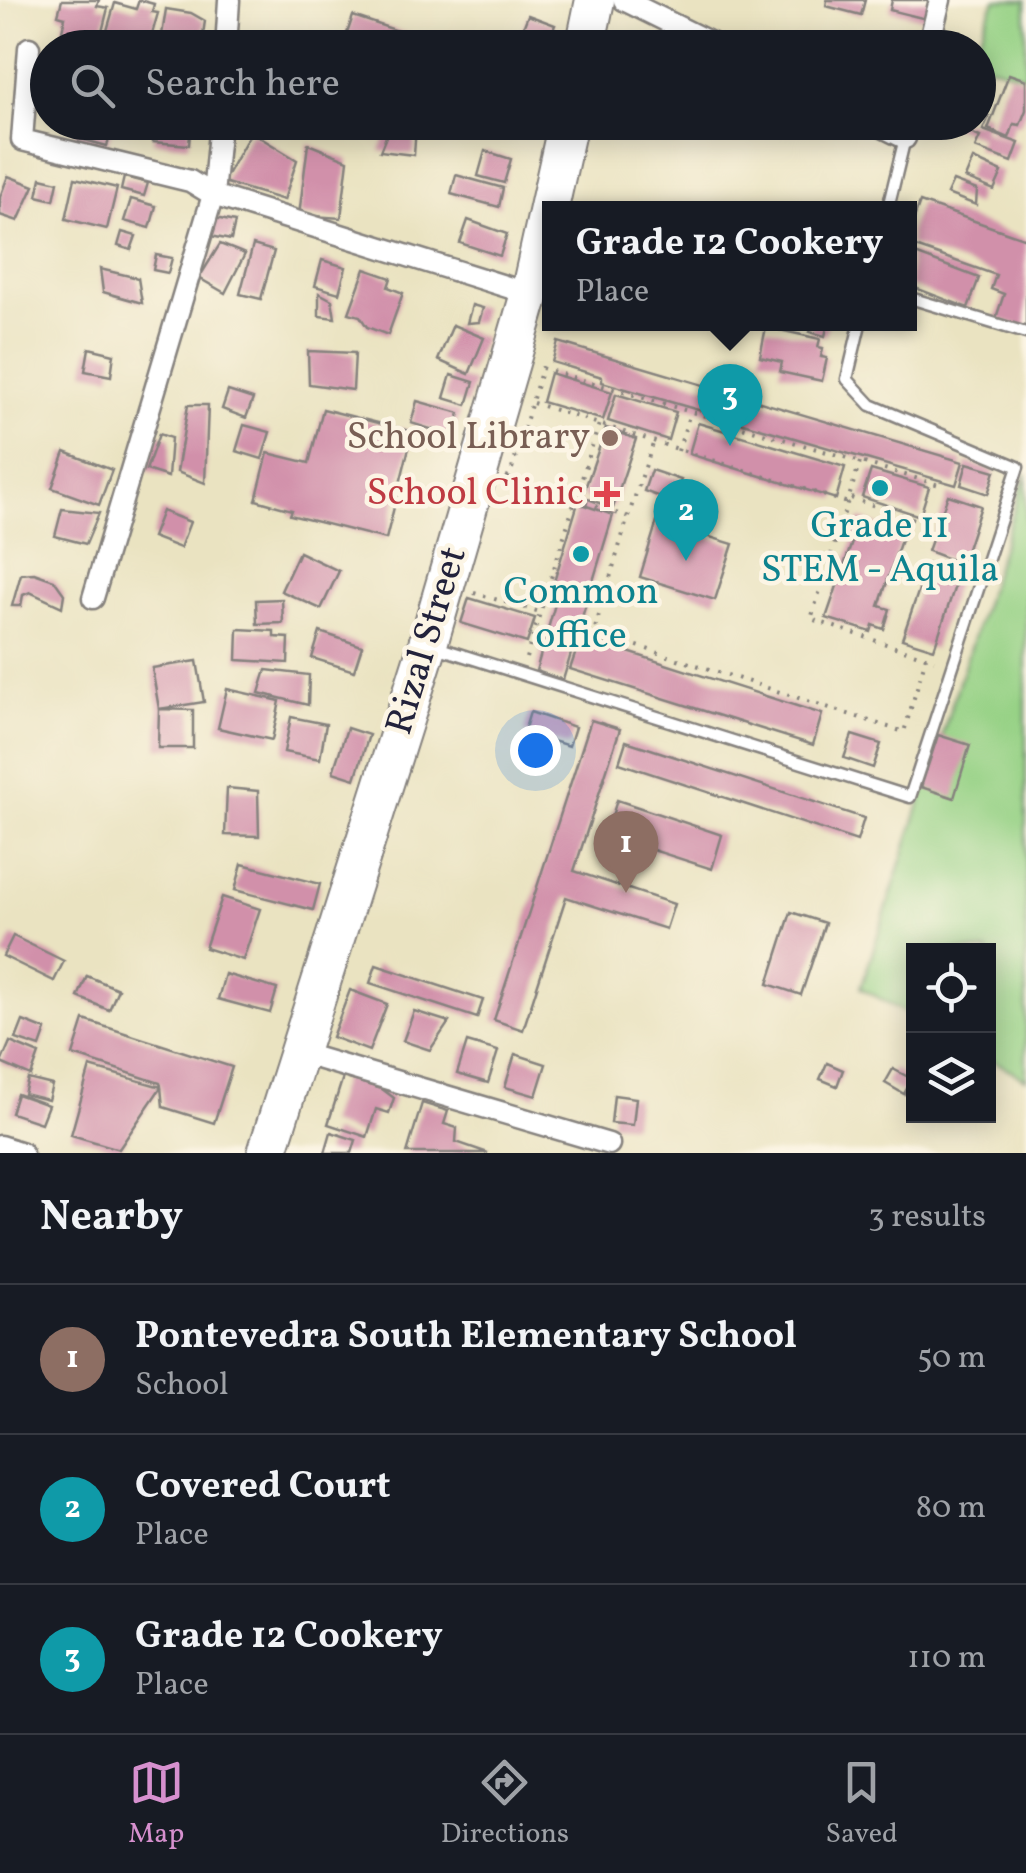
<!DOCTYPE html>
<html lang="en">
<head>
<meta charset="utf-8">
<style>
	body { margin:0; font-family:Vollkorn,serif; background:#20242c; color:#f1f3f6 }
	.controls { position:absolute; right:30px; bottom:30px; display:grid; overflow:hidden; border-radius:0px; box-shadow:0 5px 25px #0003 }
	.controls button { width:90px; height:90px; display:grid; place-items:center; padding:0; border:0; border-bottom:2px solid #363941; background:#171b24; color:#f1f3f6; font:50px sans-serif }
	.you { position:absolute; left:535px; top:750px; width:35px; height:35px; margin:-25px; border:8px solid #fff; border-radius:50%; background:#1a73e8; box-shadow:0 0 0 15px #1a73e833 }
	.badge { display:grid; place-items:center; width:65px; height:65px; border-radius:50%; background:#d690ce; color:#fff; font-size:32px; font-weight:700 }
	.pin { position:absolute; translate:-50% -82px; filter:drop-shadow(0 2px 5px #0008) }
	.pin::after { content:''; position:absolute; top:52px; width:35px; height:30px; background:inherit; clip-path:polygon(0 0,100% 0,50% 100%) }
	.popup { position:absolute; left:542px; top:201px; width:375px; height:130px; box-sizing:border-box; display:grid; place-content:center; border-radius:0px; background:#171b24; filter:drop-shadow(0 2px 8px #0005); font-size:32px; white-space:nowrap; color:#9ea1a6 }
	.popup b { font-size:38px; color:#f1f3f6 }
	.popup::after { content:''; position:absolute; left:50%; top:100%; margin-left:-20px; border:20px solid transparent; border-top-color:#171b24 }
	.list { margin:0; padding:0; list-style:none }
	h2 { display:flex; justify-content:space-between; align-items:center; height:130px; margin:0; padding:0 40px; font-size:42px }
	h2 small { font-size:32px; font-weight:400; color:#9ea1a6 }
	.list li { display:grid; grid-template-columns:65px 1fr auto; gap:30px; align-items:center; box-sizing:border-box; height:150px; padding:0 40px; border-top:2px solid #363941 }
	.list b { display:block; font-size:38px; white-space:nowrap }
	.list p { margin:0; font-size:32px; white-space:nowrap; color:#9ea1a6 }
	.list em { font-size:32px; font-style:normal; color:#9ea1a6 }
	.icon { flex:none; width:55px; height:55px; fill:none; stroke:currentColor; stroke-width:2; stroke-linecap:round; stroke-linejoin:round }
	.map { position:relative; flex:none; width:1026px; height:1153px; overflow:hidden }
	.search { position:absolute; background:#171b24; box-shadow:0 5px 25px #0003; left:30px; right:30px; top:30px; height:110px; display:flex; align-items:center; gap:25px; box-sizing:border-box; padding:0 35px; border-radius:55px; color:#9ea1a6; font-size:38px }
	.sheet { height:580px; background:#171b24 }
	nav { display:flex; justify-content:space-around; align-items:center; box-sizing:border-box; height:140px; border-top:2px solid #363941; background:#171b24; font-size:28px; color:#9ea1a6 }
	nav a { display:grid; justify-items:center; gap:5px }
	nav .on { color:#d690ce }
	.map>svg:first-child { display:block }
	.green { fill:#97d286; stroke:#5c7a60; stroke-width:2.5 }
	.building { fill:#d190aa }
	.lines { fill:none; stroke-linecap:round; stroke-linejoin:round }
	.lane-casing { stroke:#86827e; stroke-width:15 }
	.street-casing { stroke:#86827e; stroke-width:25 }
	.highway-casing { stroke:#86827e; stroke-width:42 }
	.path { stroke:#86827e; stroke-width:4; stroke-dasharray:2.5 8; stroke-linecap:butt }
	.lane { stroke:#fff; stroke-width:10 }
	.street { stroke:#fff; stroke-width:20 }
	.highway { stroke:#fff; stroke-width:38 }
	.education-dot { fill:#8d6e63; stroke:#fcf5e5; stroke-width:4 }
	.culture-dot { fill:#0f9aa8; stroke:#fcf5e5; stroke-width:4 }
	.health-dot { fill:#e0444e; stroke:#fcf5e5; stroke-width:4 }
	.labels { text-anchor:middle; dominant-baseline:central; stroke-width:9; stroke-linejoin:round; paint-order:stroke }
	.education-label { font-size:38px; fill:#785e54; stroke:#fcf5e5; text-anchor:end }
	.health-label { font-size:38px; fill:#be3a42; stroke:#fcf5e5; text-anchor:end }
	.culture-label { font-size:38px; fill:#0d838f; stroke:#fcf5e5 }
	.street-label { font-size:38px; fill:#22223b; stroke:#fcf5e5 }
</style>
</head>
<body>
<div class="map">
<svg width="1026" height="1153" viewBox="0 0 1026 1153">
	<rect width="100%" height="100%" fill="#fcf5e5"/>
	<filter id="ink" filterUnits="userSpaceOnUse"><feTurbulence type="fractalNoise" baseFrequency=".01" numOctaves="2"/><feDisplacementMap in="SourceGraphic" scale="20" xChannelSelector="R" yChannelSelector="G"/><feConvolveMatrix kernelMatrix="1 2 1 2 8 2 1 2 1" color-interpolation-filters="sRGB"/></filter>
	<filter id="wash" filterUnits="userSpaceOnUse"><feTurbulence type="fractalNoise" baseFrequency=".0048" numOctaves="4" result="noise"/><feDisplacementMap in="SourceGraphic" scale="40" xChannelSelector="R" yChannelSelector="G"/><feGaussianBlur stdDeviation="2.25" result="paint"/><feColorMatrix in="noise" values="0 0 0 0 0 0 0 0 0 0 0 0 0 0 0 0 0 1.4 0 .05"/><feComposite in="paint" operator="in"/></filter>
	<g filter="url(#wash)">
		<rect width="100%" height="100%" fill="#eae3c1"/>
		<g class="green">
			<polygon points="995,0 1026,0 1026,76 979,63 976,47"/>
			<polygon points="1026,473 1026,1079 989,1058 988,951 914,951 913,1017 861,988"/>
		</g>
		<g id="blocks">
			<g class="building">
				<polygon points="62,0 99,0 97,6 108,8 100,40 62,31 65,17 58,15"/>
				<polygon points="139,0 154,4 152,12 158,13 148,48 127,48 104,41 115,3 136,9"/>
				<polygon points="827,0 865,0 861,15 826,6"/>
				<polygon points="892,0 931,0 926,19 890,10"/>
				<polygon points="166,9 191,13 205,21 201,48 160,48"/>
				<polygon points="528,15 555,25 546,48 516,46"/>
				<polygon points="353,16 419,38 416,48 342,48"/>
				<polygon points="1009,74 1026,80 1026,110 1020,125 1014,124 1009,138 988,129"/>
				<polygon points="979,111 989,116 983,130 1019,143 1012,162 975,148 980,137 946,123 979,122"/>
				<polygon points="77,122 124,122 124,125 113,126 107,146 74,137"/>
				<polygon points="156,122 191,122 189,145 153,142"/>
				<polygon points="392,122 416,125 414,155 380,151"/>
				<polygon points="251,132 297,160 284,200 223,182"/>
				<polygon points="308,144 348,160 341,218 299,215"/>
				<polygon points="485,151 511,159 504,183 478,176"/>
				<polygon points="973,159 1002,172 994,190 965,178"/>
				<polygon points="456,175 503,188 499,207 451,194"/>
				<polygon points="8,176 34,186 18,221 0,215 0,197"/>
				<polygon points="124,177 148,183 144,196 121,190"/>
				<polygon points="41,178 58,182 54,200 37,196"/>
				<polygon points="75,178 117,188 107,229 66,219"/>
				<polygon points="953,181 977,190 976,205 947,194"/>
				<polygon points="131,199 156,206 150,228 124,221"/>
				<polygon points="920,202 1026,239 1026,328 996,318 1004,294 991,289 996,275 910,245 910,229"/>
				<polygon points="210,217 235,222 231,240 206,235"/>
				<polygon points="468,220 507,234 500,256 460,243"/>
				<polygon points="122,232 136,236 131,250 118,246"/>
				<polygon points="220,244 245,254 225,293 199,278"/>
				<polygon points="253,245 274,251 261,299 240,294"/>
				<polygon points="910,252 979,278 968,308 910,286"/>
				<polygon points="156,255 172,258 168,273 153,270"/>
				<polygon points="322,260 346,267 339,293 315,286"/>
				<polygon points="100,269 138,278 142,303 103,292"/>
				<polygon points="365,269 391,278 388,287 403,293 388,335 367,327 360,316 349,313"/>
				<polygon points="319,293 332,300 335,318 319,316"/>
				<polygon points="472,305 483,308 479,322 467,323"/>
				<polygon points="812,324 828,324 825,336 810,332"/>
				<polygon points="453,325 484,338 469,374 438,360"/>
				<polygon points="766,327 820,339 818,347 823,348 821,357 827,358 822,381 780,372 782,362 760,357"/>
				<polygon points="558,342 963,462 956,485 602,382 602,377 552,362"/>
				<polygon points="89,348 114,354 111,376 85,371"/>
				<polygon points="308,351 355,353 353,390 309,384"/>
				<polygon points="550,373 612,392 603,420 542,402"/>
				<polygon points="451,375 474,382 467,405 444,398"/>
				<polygon points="228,391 253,399 246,418 222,409"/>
				<polygon points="616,394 676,412 668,440 608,421"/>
				<polygon points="417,401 460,413 453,436 411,423"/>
				<polygon points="188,405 208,405 205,483 177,472"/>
				<polygon points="323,409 413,432 386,539 290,515 292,510 256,500 268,453 309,463"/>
				<polygon points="698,423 845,467 836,499 689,454"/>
				<polygon points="244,425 270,432 262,459 236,451"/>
				<polygon points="606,428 636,439 613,508 582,497"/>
				<polygon points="159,434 171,438 168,477 146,470"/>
				<polygon points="65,452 112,470 99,505 52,488"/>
				<polygon points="967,463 995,471 988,494 961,485"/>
				<polygon points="651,470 681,480 673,502 644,491"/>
				<polygon points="871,470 929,487 920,516 862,497"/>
				<polygon points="948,495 981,506 962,564 928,551"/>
				<polygon points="578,503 613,515 563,680 536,671 557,597 550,595"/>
				<polygon points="62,509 99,513 86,544 55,536"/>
				<polygon points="162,511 190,522 180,548 152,537"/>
				<polygon points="860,519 903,534 879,606 890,609 884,629 873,625 871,632 826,618"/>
				<polygon points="657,521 733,544 715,600 640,577"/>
				<polygon points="299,552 339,571 321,609 281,591"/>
				<polygon points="928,563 959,574 934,649 902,639"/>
				<polygon points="34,573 54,580 64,594 62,607 30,592 23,595 21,606 12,606 21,574"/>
				<polygon points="469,598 535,618 527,643 461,623"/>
				<polygon points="282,599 283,623 257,624 256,600"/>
				<polygon points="238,629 274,631 274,637 289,638 288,663 237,660"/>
				<polygon points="320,632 362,646 354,671 312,658"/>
				<polygon points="581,637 822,714 813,745 570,669"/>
				<polygon points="197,661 204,702 159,709 152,668"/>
				<polygon points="266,670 309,675 308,705 259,693"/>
				<polygon points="227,689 280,701 272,740 218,728"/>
				<polygon points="159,709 193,710 193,748 158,748"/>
				<polygon points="530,712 575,727 569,746 524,732"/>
				<polygon points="291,717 326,724 320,759 284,752"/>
				<polygon points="591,720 620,729 574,871 674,904 666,929 566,897 523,1030 494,1020"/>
				<polygon points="347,728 369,735 355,779 333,772"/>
				<polygon points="852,735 881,744 873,768 844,758"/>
				<polygon points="938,735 970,745 954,798 921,787"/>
				<polygon points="626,741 864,818 857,841 619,763"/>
				<polygon points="227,788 258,791 259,836 225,835"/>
				<polygon points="617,800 722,835 712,869 606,835"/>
				<polygon points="242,864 320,884 313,910 235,890"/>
				<polygon points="222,897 260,909 243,960 205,948"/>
				<polygon points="791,912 825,923 801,995 768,984"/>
				<polygon points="13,936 64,961 54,981 3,956"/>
				<polygon points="376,965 483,1000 477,1018 370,983"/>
				<polygon points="225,974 277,989 270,1013 218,999"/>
				<polygon points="87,976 118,989 109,1010 78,997"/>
				<polygon points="350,990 387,1004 369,1051 332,1037"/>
				<polygon points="414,1011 449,1022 430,1050 403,1041"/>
				<polygon points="84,1020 232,1067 214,1123 163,1107 161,1087 119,1149 71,1135 90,1067 161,1087 160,1083 73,1055"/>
				<polygon points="23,1021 46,1030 40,1047 16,1039"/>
				<polygon points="10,1042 39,1054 31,1076 1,1063"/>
				<polygon points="467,1042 498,1051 488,1083 457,1074"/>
				<polygon points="515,1054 546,1064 536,1096 505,1087"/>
				<polygon points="827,1063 843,1070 837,1086 820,1079"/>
				<polygon points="893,1069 912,1079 904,1094 885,1083"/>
				<polygon points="343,1077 382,1089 394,1098 389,1113 376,1109 367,1137 328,1124"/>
				<polygon points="28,1079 52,1085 48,1100 24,1094"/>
				<polygon points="17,1094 48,1105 41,1123 11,1113"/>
				<polygon points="614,1095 636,1098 633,1125 611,1123"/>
				<polygon points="422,1103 448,1111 444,1124 457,1128 456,1142 488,1153 407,1153"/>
				<polygon points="331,1132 356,1140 352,1153 325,1153"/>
			</g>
		</g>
	</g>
	<g filter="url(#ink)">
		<use href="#blocks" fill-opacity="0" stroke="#86827e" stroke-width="2.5"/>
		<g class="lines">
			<defs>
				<g id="lane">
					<polyline points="888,208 905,138"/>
					<polyline points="910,298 1026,333"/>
					<polyline points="433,646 910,797 1018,467 871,405 847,379 860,324"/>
				</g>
				<g id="street">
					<polyline points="624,0 721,48"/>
					<polyline points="29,48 22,140 190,181 213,195 530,294"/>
					<polyline points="226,48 229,0"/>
					<polyline points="928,48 940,0"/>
					<polyline points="873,122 905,138 909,122"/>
					<polyline points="93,598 213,195 220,122"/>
					<polyline points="300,1053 609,1144"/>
					<polyline points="0,1146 22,1153"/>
				</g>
				<g id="highway">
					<polyline points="585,48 595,0"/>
					<polyline points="267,1153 428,644 530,294 568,122"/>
				</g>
			</defs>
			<use href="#lane" class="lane-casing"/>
			<use href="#street" class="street-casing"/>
			<use href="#highway" class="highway-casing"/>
			<g class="path">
				<polyline points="533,403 848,503"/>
				<polyline points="678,451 690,413"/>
				<polyline points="860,462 811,619 934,660"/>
				<polyline points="506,476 628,517 594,632 904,732 926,657"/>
				<polyline points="509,479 542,368 939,485"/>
				<polyline points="851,498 927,523"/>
				<polyline points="628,517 654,441"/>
				<polyline points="474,593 540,612"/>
				<polyline points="526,658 599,424"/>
			</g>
			<use href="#lane" class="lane"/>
			<use href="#street" class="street"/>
			<use href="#highway" class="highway"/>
		</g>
	</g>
	<circle class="education-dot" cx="610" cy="438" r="10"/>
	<g class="culture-dot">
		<circle cx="880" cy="488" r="10"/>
		<circle cx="581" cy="554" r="10"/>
	</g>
	<path class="health-dot" d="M602 479h10v10h10v10h-10v10h-10v-10h-10v-10h10z"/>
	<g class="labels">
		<g class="education-label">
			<text x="590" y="438">School Library</text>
		</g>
		<g class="health-label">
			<text x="584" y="494">School Clinic</text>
		</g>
		<g class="culture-label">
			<text x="880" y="527">Grade 11<tspan x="880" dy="44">STEM - Aquila</tspan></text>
			<text x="581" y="593">Common<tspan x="581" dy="44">office</tspan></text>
		</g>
		<g class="street-label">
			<text transform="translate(428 641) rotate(-73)">Rizal Street</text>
		</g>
	</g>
</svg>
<div class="controls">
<button><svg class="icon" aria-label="locate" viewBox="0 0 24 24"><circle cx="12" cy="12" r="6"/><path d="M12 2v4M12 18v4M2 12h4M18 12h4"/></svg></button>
<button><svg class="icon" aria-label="layers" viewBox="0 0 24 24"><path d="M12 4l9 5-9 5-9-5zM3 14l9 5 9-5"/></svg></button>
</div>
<div class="you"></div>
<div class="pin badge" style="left:626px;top:893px;background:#8d6e63">1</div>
<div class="pin badge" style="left:686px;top:561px;background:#0f9aa8">2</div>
<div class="pin badge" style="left:730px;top:446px;background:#0f9aa8">3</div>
<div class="popup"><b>Grade 12 Cookery</b>Place</div>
<div class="search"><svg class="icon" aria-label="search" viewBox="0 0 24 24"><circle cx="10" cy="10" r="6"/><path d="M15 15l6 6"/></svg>Search here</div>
</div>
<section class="sheet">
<h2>Nearby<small>3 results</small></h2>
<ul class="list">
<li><span class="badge" style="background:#8d6e63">1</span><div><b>Pontevedra South Elementary School</b><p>School</p></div><em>50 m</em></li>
<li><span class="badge" style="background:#0f9aa8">2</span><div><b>Covered Court</b><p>Place</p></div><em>80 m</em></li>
<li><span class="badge" style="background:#0f9aa8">3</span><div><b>Grade 12 Cookery</b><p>Place</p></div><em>110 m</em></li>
</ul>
</section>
<nav>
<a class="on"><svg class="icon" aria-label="map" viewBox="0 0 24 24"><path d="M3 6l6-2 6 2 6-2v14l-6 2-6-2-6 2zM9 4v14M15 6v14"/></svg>Map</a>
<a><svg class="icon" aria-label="directions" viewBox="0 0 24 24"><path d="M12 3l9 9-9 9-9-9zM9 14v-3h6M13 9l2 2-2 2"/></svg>Directions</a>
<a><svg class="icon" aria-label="saved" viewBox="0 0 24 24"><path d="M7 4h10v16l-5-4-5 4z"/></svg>Saved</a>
</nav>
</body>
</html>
